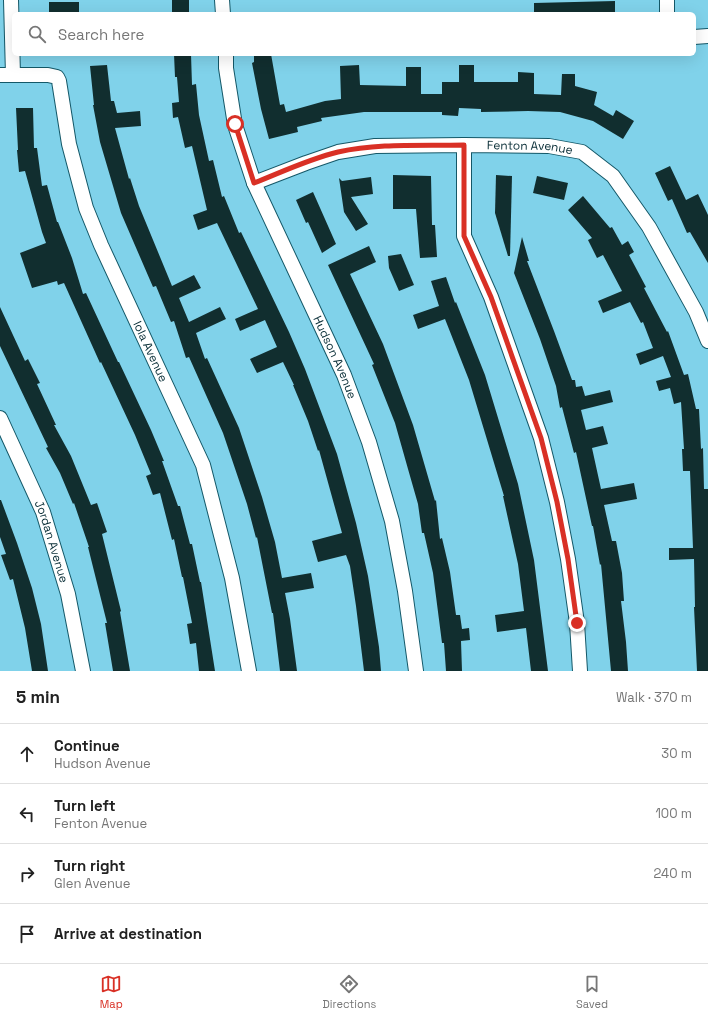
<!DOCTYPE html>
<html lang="en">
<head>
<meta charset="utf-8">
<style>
	body { margin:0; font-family:"Space Grotesk",sans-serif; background:#f6f6f6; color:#222 }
	.stop { position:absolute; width:12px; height:12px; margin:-9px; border:3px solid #d93025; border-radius:50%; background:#fff }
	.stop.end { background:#d93025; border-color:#fff; box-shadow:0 1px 4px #0008 }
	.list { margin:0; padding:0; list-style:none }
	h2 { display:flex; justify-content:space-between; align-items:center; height:52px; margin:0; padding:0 16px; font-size:17px }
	h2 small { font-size:13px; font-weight:400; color:#767676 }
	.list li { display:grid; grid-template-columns:26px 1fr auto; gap:12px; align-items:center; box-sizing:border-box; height:60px; padding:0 16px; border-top:1px solid #e0e0e0 }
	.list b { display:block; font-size:15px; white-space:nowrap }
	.list p { margin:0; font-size:13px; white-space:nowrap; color:#767676 }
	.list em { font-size:13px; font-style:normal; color:#767676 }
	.icon { flex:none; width:22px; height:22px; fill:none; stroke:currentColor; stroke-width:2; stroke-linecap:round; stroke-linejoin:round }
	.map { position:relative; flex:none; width:708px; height:671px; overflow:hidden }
	.search { position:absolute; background:#fff; box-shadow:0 4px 16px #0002; left:12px; right:12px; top:12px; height:44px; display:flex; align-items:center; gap:10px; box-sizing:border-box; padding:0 14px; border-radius:6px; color:#767676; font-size:15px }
	.sheet { height:292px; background:#fff }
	nav { display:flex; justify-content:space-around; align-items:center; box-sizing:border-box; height:56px; border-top:1px solid #e0e0e0; background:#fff; font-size:11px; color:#767676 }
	nav a { display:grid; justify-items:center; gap:2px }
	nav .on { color:#d93025 }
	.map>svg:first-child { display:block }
	.building { fill:#112e2f }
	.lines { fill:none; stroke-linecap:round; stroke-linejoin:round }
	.minor-casing { stroke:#145868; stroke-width:16 }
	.minor { stroke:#fff; stroke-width:14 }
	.route { stroke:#d93025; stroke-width:5 }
	.labels { text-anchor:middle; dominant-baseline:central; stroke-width:4; stroke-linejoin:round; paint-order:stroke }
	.street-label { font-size:12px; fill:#072c35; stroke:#80d2ea }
</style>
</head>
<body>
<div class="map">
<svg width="708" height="671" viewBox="0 0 708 671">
	<rect width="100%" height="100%" fill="#80d2ea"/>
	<g class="building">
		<rect x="172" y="0" width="17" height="14"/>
		<polygon points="615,1 615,14 534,14 534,3"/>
		<rect x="49" y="2" width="30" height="12"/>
		<polygon points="174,54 191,54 192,85 196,84 199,115 209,161 213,160 222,197 224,196 239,233 241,232 289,332 305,369 337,454 356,523 368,576 379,647 381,671 364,671 356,606 350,566 346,555 318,562 312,541 342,533 319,450 318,451 308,421 293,385 294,385 283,362 257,373 250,359 277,347 265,320 240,331 235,319 258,309 217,223 198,230 193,215 207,210 192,146 185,148 178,117 173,118 172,103 179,102 177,77 175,77"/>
		<polygon points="254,54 271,54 280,105 284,104 286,112 325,101 341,99 340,66 359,65 360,85 406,86 406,67 421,67 421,94 442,94 442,82 459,82 459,65 474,65 474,82 518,82 518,72 534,73 534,94 561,95 562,74 575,74 575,86 597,92 594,105 613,116 616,110 634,121 623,139 593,121 560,112 528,111 481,112 481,109 459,108 458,116 442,115 442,112 364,112 321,118 322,121 297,127 298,132 269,139 261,109 252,63 254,62"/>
		<polygon points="107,65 111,101 114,101 117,113 140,111 141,126 115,128 129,179 130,178 139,206 172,286 194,275 201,288 179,298 189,322 220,307 226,319 196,333 205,359 207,358 239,428 262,497 275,542 282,578 311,573 314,588 285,593 290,619 297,671 280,671 273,613 272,613 257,537 256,538 247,504 223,433 189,357 186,358 174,321 171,322 156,286 153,287 121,213 100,142 93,105 94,105 90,66"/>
		<polygon points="16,108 33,108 34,148 37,148 42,186 47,185 57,222 58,222 72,258 83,294 86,293 118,362 119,362 151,430 164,461 162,461 178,506 180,506 190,544 192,544 200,582 201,582 215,671 199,671 196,643 190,644 187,624 192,623 183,577 182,577 174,539 172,540 160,493 153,495 146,476 151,474 135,435 101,362 100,363 64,283 58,285 57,281 32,288 20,253 46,243 42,232 25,171 19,172 17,150 18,150"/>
		<polygon points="670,166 686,200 698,194 708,215 708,263 690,232 687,233 672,199 668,201 655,173"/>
		<polygon points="393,175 431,176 432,225 435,225 437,257 420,258 416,209 393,209"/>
		<polygon points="496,175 512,176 510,256 508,256 495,213"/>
		<polygon points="537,176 568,183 564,200 533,193"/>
		<polygon points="371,177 373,194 351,197 368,224 356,231 344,212 339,178 342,181"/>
		<polygon points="313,192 336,244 322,253 308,222 306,223 296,200"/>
		<polygon points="583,196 610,228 612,227 622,245 628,241 634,252 629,255 646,287 644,288 667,332 668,331 684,375 688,374 696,409 699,409 701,449 703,448 704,489 708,489 708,671 697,671 694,607 695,607 694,559 669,560 669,548 693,548 690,471 683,471 682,449 684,449 681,402 674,404 670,388 659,391 656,381 671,377 663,356 640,365 636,354 653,348 643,322 641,323 630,302 603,313 598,301 622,291 603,255 597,258 588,240 592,238 568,210"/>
		<polygon points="522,237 529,261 527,261 554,331 572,380 575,380 576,387 582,386 585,396 610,390 613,402 581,410 586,430 603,426 608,444 592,448 601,489 634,483 637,499 604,505 612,541 616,541 622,573 624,601 621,601 626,642 628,671 611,671 601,564 600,565 593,526 592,526 576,452 574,453 562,407 560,408 556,386 540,339 514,273"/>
		<polygon points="369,246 376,262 350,274 383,344 413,425 435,501 436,500 440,539 442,538 450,572 456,615 460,615 462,629 469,628 470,640 461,641 462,671 446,671 444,643 442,643 433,573 424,533 422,533 418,504 408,469 395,423 372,365 374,364 328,265"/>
		<polygon points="401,254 414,285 399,291 389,268 388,256"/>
		<polygon points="446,277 455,303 456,302 485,375 518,484 534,560 548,671 531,671 526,628 497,632 495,615 524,611 518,564 503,496 504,496 469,380 445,319 418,329 413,315 439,306 431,281"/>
		<polygon points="0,307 25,361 28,359 40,383 37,384 56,425 54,425 71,456 91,505 97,503 107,532 102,534 121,611 120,612 130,671 113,671 105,623 107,623 88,547 89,547 74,503 73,504 60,473 46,448 48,447 0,346"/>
		<polygon points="0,500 1,500 17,543 32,588 41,624 48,671 32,671 25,628 13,579 10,580 1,555 6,554 0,537"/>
	</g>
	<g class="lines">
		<defs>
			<g id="minor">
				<polyline points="11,0 13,75"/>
				<polyline points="222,0 223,14"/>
				<polyline points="667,0 667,14"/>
				<polyline points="694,37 708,36"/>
				<path id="s1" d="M226,54V68L235,125L254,183L344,375L369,442L392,521L405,591L416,671"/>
				<path id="s2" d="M0,75H48L57,77L59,81L69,144L86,208L101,245L203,465L232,578L249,671"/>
				<polyline points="464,145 464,236 491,297 541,438 557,502 568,559 577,623 580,671"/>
				<path id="s3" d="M254,183L306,163L338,152L375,146L464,145L549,146L582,152L613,176L649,227L696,312L708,341"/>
				<path id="s4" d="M0,418L43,512L68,594L83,671"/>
			</g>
		</defs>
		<use href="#minor" class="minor-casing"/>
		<use href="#minor" class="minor"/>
	</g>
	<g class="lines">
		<path class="route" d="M235,124L254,183C282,172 309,159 338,152C379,143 422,146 464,145V236L491,297L541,438L557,502L568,559L577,623"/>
	</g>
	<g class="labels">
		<g class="street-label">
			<text stroke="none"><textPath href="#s3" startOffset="282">Fenton Avenue</textPath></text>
			<text stroke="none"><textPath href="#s2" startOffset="349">Iola Avenue</textPath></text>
			<text stroke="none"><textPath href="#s1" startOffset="325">Hudson Avenue</textPath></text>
			<text stroke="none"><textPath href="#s4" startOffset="134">Jordan Avenue</textPath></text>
		</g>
	</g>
</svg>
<div class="stop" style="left:235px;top:124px"></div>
<div class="stop end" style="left:577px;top:623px"></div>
<div class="search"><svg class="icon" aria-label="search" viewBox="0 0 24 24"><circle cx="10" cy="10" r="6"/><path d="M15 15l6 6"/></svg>Search here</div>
</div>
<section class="sheet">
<h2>5 min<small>Walk · 370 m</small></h2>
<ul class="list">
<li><svg class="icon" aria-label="ahead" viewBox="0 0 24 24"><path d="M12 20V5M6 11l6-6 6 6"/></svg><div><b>Continue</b><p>Hudson Avenue</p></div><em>30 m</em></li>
<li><svg class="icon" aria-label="left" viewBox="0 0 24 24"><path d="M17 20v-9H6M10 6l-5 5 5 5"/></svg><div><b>Turn left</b><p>Fenton Avenue</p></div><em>100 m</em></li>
<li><svg class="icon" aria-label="right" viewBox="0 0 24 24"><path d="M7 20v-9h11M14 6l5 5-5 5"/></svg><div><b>Turn right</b><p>Glen Avenue</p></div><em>240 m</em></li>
<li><svg class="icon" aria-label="arrive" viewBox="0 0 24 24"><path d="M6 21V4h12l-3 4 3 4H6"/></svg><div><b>Arrive at destination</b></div></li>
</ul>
</section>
<nav>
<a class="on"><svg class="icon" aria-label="map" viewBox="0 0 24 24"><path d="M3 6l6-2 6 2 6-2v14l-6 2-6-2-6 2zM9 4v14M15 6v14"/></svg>Map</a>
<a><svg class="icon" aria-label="directions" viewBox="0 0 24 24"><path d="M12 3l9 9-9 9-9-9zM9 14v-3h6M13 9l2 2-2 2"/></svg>Directions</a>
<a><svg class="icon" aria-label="saved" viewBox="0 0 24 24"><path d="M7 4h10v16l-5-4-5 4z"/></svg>Saved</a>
</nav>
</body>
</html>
